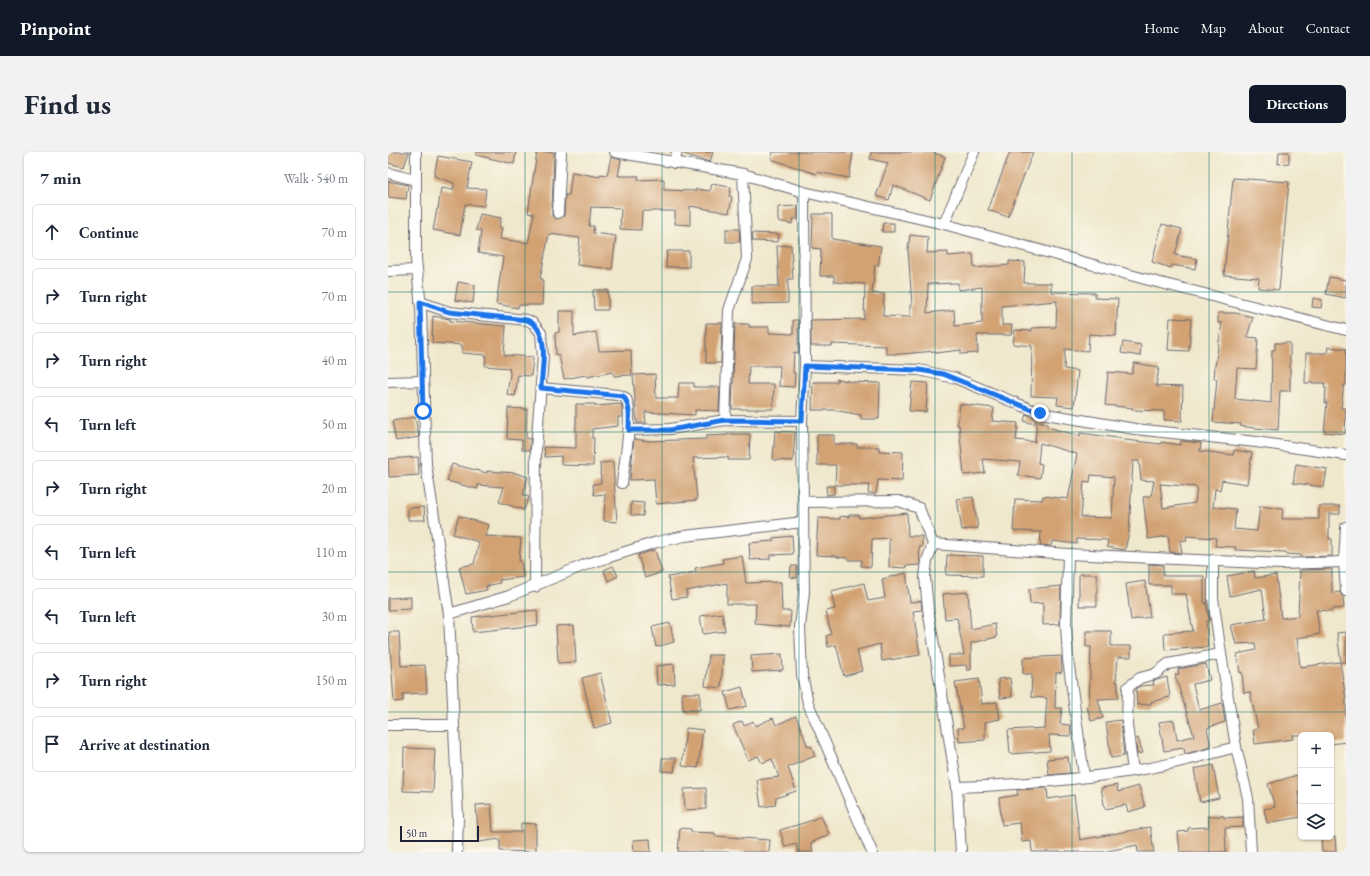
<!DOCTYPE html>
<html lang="en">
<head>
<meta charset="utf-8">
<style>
	body { margin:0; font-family:"EB Garamond",serif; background:#f2f2f3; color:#1f2937 }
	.controls { position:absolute; right:12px; bottom:12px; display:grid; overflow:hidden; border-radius:6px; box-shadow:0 1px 3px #0004 }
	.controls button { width:36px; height:36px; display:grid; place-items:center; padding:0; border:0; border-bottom:1px solid #e0e1e3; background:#fff; color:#1f2937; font:20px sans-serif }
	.scale { position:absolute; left:12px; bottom:10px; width:79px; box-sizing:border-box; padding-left:4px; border:2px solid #22223b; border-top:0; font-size:11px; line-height:14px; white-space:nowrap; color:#22223b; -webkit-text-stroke:3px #fbf7ec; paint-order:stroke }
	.stop { position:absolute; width:12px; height:12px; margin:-9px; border:3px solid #1a73e8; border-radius:50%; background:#fff }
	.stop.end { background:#1a73e8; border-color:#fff; box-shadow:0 1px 4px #0008 }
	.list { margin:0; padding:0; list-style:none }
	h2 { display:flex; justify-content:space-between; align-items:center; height:52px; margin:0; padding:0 16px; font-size:17px }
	h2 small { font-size:13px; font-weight:400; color:#747a83 }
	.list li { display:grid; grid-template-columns:26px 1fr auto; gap:12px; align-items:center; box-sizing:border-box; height:56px; margin:0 8px 8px; padding:0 8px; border:1px solid #e0e1e3; border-radius:6px }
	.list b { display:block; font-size:15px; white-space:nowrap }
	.list em { font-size:13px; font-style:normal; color:#747a83 }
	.icon { flex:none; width:22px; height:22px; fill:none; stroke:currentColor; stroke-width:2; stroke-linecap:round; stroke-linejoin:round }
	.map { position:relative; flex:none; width:958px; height:700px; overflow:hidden; border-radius:6px }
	header { display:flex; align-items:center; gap:24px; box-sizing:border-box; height:56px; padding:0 20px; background:#111827; color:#fff }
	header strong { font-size:19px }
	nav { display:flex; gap:22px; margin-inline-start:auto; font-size:14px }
	.intro { display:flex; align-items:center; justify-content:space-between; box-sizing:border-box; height:96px; padding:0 24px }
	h1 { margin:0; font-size:28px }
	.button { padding:10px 18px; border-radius:6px; background:#111827; color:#fff; font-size:14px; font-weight:700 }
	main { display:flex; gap:24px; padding:0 24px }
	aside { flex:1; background:#fff; border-radius:6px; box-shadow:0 1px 3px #0004 }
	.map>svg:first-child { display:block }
	.building { fill:#d2a273; fill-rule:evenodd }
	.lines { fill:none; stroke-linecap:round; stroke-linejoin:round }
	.minor-casing { stroke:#6a676e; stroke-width:12 }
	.minor { stroke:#fff; stroke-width:10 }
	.route { stroke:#1a73e8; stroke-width:5 }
	.grid { fill:none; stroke:#0f766e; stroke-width:1; stroke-opacity:0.55 }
</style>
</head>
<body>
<header>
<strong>Pinpoint</strong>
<nav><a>Home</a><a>Map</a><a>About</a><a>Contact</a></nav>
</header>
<div class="intro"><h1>Find us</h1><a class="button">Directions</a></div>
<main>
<aside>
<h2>7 min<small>Walk · 540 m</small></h2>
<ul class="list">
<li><svg class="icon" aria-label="ahead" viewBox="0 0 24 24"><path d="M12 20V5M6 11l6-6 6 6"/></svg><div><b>Continue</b></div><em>70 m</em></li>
<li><svg class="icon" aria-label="right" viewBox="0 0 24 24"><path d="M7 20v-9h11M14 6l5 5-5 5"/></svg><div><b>Turn right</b></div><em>70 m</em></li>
<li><svg class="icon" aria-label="right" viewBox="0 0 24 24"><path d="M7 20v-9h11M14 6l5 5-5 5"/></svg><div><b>Turn right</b></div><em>40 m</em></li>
<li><svg class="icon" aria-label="left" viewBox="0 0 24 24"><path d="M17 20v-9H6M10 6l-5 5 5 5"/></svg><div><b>Turn left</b></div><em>50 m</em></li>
<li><svg class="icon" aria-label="right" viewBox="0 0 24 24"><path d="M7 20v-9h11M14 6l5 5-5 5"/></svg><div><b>Turn right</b></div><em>20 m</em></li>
<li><svg class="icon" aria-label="left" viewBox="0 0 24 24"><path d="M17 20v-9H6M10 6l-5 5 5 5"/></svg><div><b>Turn left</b></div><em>110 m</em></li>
<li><svg class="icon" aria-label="left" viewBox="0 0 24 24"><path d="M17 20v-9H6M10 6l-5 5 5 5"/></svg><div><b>Turn left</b></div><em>30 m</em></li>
<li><svg class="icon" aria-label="right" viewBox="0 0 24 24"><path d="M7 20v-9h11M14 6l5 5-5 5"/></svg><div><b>Turn right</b></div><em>150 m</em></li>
<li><svg class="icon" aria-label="arrive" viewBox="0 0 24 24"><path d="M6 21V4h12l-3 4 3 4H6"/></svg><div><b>Arrive at destination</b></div></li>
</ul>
</aside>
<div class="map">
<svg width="958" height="700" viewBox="0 0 958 700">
	<rect width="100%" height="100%" fill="#fbf7ec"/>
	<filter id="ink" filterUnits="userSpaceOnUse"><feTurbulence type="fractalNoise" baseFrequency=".025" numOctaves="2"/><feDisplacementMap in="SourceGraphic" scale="8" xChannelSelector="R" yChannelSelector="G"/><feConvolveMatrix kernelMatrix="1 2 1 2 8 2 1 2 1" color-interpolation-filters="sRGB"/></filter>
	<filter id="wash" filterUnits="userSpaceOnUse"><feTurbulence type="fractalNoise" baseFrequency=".012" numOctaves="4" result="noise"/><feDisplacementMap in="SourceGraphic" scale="16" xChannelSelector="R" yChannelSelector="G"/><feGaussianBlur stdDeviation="0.9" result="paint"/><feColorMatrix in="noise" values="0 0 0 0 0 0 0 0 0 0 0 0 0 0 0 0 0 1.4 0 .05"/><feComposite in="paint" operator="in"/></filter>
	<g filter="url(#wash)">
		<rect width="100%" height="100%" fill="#f0e8cd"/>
		<g id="blocks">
			<g class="building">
				<polygon points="0,0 21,0 16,15 0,11"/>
				<polygon points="88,0 128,0 126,12 88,3"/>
				<polygon points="149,0 166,0 164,61 164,64 169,67 176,64 177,43 181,43 184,20 212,25 212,22 219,23 223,5 233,8 230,24 251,24 250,28 276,27 276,38 308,39 308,37 322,39 324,32 343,35 341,44 344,45 341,61 302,54 302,73 287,72 287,59 254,59 253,78 232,77 233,56 203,55 201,74 206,74 205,81 228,84 224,117 189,113 192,86 161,82 152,127 155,127 154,153 130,153 130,156 108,152 115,105 90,101 93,79 88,78 92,62 113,66 111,75 114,76 112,87 140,91 146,62 140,61"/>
				<polygon points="296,0 325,0 322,10 296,2"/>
				<polygon points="385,0 465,0 461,26 429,20 428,22 383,7"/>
				<polygon points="483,0 544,0 557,5 542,48 505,33 501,48 488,44 500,11 482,7"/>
				<polygon points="622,0 645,0 620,65 600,58"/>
				<polygon points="891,0 901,0 901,11 890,12"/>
				<polygon points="50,4 84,10 79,36 98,37 96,54 77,52 72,83 45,78 49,57 50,57 53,36 65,38 66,31 46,24"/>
				<polygon points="845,26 901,30 891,138 870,136 871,126 836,123"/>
				<polygon points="0,29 20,33 18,47 0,45"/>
				<polygon points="410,54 410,67 404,67 404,72 390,69 390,55"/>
				<path d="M425,62H444V87L493,94L490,114L487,113L484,141L496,142L495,164L522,165V153H524L520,97L522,83L540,85L539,101L560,100V104L585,102L586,116L621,113V109L637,110L636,131H663V140L707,141V146L730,147L728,184L701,182L700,199L677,197L676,217L690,219L686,255L669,253L670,245L643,244L644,194L625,192L627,178L644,179L643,176L668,175L669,149L614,154V173H624L623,183H589L590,201L573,202V198L548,201V199L513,202H498V194L444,192V194H423V168L476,167L477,132L446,130V124H432L433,97L424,96ZM570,131V138L594,135V171L567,174L566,158L539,161L540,132Z"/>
				<polygon points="495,71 506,71 506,80 494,80"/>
				<polygon points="774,72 794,77 787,103 809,107 807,117 784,113 783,116 764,110"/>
				<polygon points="338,77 351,77 352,90 338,90"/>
				<polygon points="364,81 391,82 390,90 365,89"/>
				<polygon points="403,93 405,127 400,127 400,151 364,152 364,134 391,134 389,94"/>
				<polygon points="279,99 301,99 301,115 278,115"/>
				<polygon points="941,125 958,128 958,146 938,142"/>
				<polygon points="70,130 87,133 85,151 67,148"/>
				<polygon points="205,138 220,138 220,158 206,158"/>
				<polygon points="925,146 934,148 933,156 924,155"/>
				<polygon points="171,159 186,159 186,184 208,180 211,199 243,198 244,223 226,224 225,220 199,225 198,223 176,227 171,203 168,203 167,181 171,180"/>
				<polygon points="830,161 847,161 865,165 859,185 870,186 868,217 849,216 847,247 883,251 884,198 887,198 887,191 902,191 902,239 892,239 890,278 867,276 852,274 853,272 825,270 829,227 826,227 827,214 834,171 830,171"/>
				<polygon points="45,164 62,167 62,169 118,174 116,203 145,205 143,224 130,223 127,244 119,243 122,222 121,216 97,214 98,203 74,201 74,193 44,191"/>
				<polygon points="782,166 803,167 801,199 780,198"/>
				<polygon points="405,168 410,168 410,201 406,200 405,221 407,221 406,235 391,234 392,214 361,214 360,232 386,232 385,257 344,257 347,172 361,172 361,175 381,175 381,181 405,182"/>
				<polygon points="318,171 334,171 333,211 318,211"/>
				<polygon points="735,190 753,193 752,204 733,201"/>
				<polygon points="940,195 958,197 958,233 956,233 953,256 958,256 957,282 936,280 939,251 937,251 938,236 936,236 937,231 917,231 918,201 939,201"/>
				<polygon points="746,211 771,215 768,234 795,235 794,269 776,268 776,259 744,258 745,256 717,253 720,220 744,222"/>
				<polygon points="267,222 268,246 290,246 291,231 306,231 306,235 332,235 331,259 307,258 307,263 257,260 258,271 249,271 245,223"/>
				<polygon points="449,227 466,230 492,231 491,267 473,267 473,263 445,258 424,258 425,230 449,230"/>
				<polygon points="524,230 540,231 538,260 521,259"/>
				<polygon points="188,252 207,252 207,254 233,252 234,255 234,265 230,265 230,274 204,277 204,286 206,286 205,314 173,313 173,304 157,305 156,295 188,296"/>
				<path d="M572,252L606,256L604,269L630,271L628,288L647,290L649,269L659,271V275L692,284V281L737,287V288L773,292V290L792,293L793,289L813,291L812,299L845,303L846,298L864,301L859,332L834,328L832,338L827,337L825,355L848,357L846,377L869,379L872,354L895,357L894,367H931V354H952V362H941V387H944V404L913,405V403L898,402V400L847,398L848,395L827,394L828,386L798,384L799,388L792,389L794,401L782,400L780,384L760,387L755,345L763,344L766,329L753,328L751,309H745L741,380L737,398L719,395L720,388L689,387V392L664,389L663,394L652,393L653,380L625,379L627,347L654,348L655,344L680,347L689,302L652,291L650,311L654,312L652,326L630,323L632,310L595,307L597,321L576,323L571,273H569ZM703,323L726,325L724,366L693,365L696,329L702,330ZM772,332L809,335L807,351L775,356Z"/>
				<polygon points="120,256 139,257 138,286 142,287 142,298 134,298 134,288 119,287"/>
				<polygon points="638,262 648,266 646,272 636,269"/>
				<polygon points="27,265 31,285 8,289 4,269"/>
				<polygon points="387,279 407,280 405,309 385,308"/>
				<polygon points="340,282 362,282 361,308 340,308 340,305 305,306 309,348 268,352 266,327 242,328 246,287 261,289 318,287 318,284 340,283"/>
				<polygon points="429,283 446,283 446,292 469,292 469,295 491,295 491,299 515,300 514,329 490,328 488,342 480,341 481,333 447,333 448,313 429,313"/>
				<polygon points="30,305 31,323 1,325 0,307"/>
				<polygon points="225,310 229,370 216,369 217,342 206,343 205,332 213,331 212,311"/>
				<polygon points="64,312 99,321 99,319 128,321 140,325 135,343 141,345 136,358 111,350 116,335 90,333 89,337 59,329"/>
				<polygon points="908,312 939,317 936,335 905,331"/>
				<polygon points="438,334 446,334 446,342 439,343"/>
				<polygon points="585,345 590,376 574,378 569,347"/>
				<polygon points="243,350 256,351 255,364 243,363"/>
				<polygon points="36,355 37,368 20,368 20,356"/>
				<polygon points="519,361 520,384 534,384 534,395 531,395 532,413 517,414 518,416 501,415 501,386 484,387 483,415 473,414 474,408 460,408 460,406 449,405 449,404 428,403 430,366 452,367 452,364 461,365 461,363 471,363 471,366"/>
				<polygon points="71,364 101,373 97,384 133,386 131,409 133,409 135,425 111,428 112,431 98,434 99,438 78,442 71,415 86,412 91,390 65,382"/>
				<polygon points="404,384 405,402 382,403 382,407 362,408 361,391 385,389 385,386"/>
				<polygon points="267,398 274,420 257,426 250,403"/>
				<polygon points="559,403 595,404 595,424 558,423"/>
				<polygon points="354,404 358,431 393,430 394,459 403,459 402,475 367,472 368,452 339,452 339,431 298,439 299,445 284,447 280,425 308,420 307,416 335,411 334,407"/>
				<polygon points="761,412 775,413 775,424 816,424 816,451 818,450 821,468 818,469 820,495 777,498 776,481 805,479 798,442 783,442 783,433 761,433"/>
				<polygon points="225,414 230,424 220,429 216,418"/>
				<polygon points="403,414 409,414 409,426 402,425"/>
				<polygon points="944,417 944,441 952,440 955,445 956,456 944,457 944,459 928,458 932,482 909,486 912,515 952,510 958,547 958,590 943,592 943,583 904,583 905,587 867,592 865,578 870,577 862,540 856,541 854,520 852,521 849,502 868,498 867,491 848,492 843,473 878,467 874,437 842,444 839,424 866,419 867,426 888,423 893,466 910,464 912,418"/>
				<polygon points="518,421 522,450 533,449 534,458 525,459 532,503 494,509 492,492 469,498 474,519 456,524 448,493 440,495 438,484 443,482 438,459 447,457 443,439 476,431 480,449 497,446 494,427"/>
				<rect x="691" y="422" width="18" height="32"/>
				<polygon points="757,429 762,465 743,468 738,432"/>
				<polygon points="673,434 672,472 655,473 655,451 642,452 641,437"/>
				<polygon points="580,440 583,477 607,472 609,485 583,491 583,518 579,518 578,513 561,514 561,503 576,503 569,466 557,467 555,442"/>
				<polygon points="23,445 23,457 0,458 0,446"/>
				<polygon points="149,458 150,473 85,480 84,465"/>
				<polygon points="334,461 337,479 315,482 312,464"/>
				<polygon points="282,471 286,490 268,495 264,475"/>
				<polygon points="186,473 188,510 170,511 168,474"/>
				<polygon points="698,479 723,479 723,494 743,494 743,505 730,505 728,530 730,530 730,546 710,547 715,566 703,569 699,554 701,553 703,495 698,495"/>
				<polygon points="1,480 11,480 13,514 37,513 39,541 15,542 15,549 6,550"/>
				<polygon points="958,480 958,510 953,510 949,481"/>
				<polygon points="394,502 395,518 364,520 363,504"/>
				<polygon points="321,503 335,503 333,536 317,534"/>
				<polygon points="673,504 674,520 668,521 667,556 674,556 672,572 682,573 683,584 661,583 662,599 622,602 620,578 657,576 659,546 643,545 644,522 635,522 635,506"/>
				<polygon points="286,512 287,532 269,533 268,514"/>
				<polygon points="818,512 822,528 805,532 811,558 834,551 837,570 819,576 823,595 797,602 796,596 776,599 771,570 786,568 789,588 806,584 787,523 791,522 790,517"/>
				<polygon points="212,521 224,571 206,576 194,526"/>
				<polygon points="779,525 782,545 763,550 763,552 749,553 748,537 752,534 766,533 765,529"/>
				<polygon points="622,526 624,545 612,546 610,527"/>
				<polygon points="591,527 594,552 609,550 612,567 597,570 597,588 571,590 570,576 576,576 567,530"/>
				<polygon points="354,535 359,554 342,558 337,540"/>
				<polygon points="294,541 312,541 312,558 295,558"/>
				<polygon points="408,564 420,595 423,594 427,604 400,615 408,639 388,646 387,653 373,655 369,628 391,625 384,607 374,611 370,604 360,608 345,573 354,569 356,574 365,569 367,574 385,566 388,573"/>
				<polygon points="733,568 736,604 723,606 718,570"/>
				<polygon points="298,576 315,578 310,616 294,614"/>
				<polygon points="750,586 755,601 749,602 747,587"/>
				<polygon points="16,596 47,597 45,640 15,639"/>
				<polygon points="680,605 682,621 661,623 659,607"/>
				<polygon points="274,606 288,606 286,620 273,619"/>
				<polygon points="825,613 831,646 812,650 806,617"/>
				<polygon points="909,623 910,627 913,626 913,638 910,639 913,665 879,671 876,657 887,655 880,632"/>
				<polygon points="729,633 730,640 751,634 757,655 740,660 738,653 717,657 713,636"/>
				<polygon points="318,636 318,657 297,658 296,637"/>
				<polygon points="659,636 660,647 686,643 692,688 762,675 766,700 750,700 749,693 715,700 644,700 643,689 634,690 632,671 614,673 611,646 630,643 629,638"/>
				<polygon points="103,652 105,680 133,680 133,671 148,672 148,700 112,699 112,687 91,690 88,653"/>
				<polygon points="433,664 441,682 423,691 425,700 410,700 408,692 397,695 392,678 419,670"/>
				<polygon points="820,664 836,664 836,666 855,665 855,675 837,676 838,700 792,700 790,680 800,679 800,676 821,675"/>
				<polygon points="292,676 303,677 303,680 327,681 327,684 382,688 381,700 290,700"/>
				<polygon points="933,685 947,685 948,700 934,700"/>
				<polygon points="262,687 263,700 246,700 245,688"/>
			</g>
		</g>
	</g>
	<g filter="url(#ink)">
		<use href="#blocks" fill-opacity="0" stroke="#6a676e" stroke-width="1"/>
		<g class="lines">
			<defs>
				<g id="minor">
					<polyline points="28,0 28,107 33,156 38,313 61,462 70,665 69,700"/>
					<polyline points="227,0 355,22 416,40 556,72 757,127 958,178"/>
					<polyline points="286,11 289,0"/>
					<polyline points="0,21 27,28"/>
					<polyline points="416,40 417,214 414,269 416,440 412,475 414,523 420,551 484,700"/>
					<polyline points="170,61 173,0"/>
					<polyline points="556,72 586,0"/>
					<polyline points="0,119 29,118"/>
					<polyline points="32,150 61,160 139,168 145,171 153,181 155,205 148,298 147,435"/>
					<polyline points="417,214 531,218 567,226 652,261 747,277 868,290 958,303"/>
					<polyline points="0,230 35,229"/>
					<path d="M153,236L230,243C233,244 236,244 238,247C246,260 236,314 234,331"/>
					<polyline points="337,268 341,158 359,107 355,22"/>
					<polyline points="241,278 282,277 337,268 414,269"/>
					<polyline points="415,350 511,349 531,356 545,392 539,409 537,425 540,457 569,635 573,700"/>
					<polyline points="958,375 956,410 958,439"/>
					<polyline points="545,392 680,402 893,412 956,410"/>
					<polyline points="680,402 678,472 680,507 696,624"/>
					<polyline points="825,408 825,446 833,502 848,595 860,646 863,700"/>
					<polyline points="61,462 121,444 199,412 269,390 297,384 415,370"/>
					<polyline points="0,573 66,573"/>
					<polyline points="745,619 739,573 740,535 752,526 767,522 780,512 833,502"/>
					<path d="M569,635C628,633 686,628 744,619C780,614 814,604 848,595"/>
				</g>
			</defs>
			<use href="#minor" class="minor-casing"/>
			<use href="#minor" class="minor"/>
		</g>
	</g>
	<g class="lines" filter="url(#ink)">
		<path class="route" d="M35,259L32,150L61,160L139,168C163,178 154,215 153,236L235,244C243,253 241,267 241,278H282L337,268L414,269L417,214L531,218L555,222L652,261"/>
	</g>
	<path class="grid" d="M137,0V700M274,0V700M411,0V700M547,0V700M684,0V700M821,0V700M0,140H958M0,280H958M0,420H958M0,560H958"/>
</svg>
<div class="controls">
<button>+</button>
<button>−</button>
<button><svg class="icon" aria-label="layers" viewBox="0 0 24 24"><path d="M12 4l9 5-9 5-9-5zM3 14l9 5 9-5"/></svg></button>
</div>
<div class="scale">50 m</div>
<div class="stop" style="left:35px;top:259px"></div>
<div class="stop end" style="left:652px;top:261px"></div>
</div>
</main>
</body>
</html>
